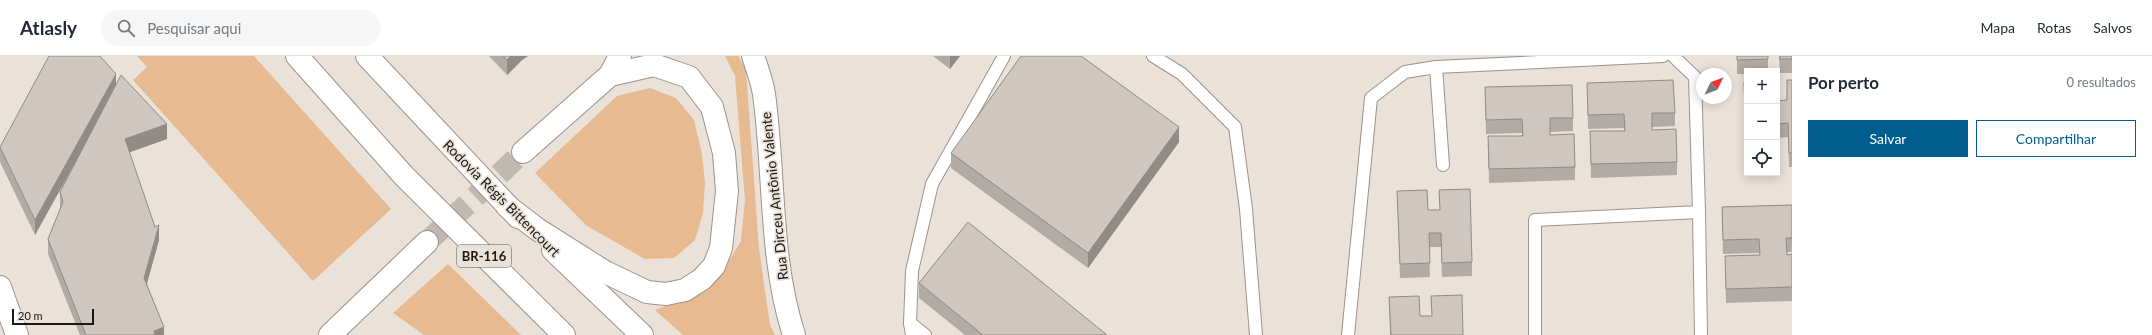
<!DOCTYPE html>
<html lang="pt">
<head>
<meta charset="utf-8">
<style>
	body { margin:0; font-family:Lato,sans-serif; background:#f6f6f7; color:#1f2937 }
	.controls { position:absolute; right:12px; top:12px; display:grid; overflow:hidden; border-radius:0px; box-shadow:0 2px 10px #0003 }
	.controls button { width:36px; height:36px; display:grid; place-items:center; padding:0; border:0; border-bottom:1px solid #e0e1e3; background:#fff; color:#1f2937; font:20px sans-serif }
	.compass { position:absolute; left:1696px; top:12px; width:36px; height:36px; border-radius:50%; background:#fff; box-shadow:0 2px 10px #0003; rotate:47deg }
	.scale { position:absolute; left:12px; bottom:10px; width:82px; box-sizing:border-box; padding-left:4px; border:2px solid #1a1714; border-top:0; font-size:11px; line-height:14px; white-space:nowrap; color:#1a1714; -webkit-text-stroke:3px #eae1d9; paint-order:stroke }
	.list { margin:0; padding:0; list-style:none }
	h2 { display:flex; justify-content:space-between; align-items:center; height:52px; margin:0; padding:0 16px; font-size:17px }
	h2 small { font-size:13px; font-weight:400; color:#747a83 }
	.actions { display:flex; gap:8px; padding:12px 16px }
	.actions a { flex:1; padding:9px 0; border:1px solid #005d8e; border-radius:0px; text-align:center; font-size:14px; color:#005d8e }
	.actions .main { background:#005d8e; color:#fff }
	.icon { flex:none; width:22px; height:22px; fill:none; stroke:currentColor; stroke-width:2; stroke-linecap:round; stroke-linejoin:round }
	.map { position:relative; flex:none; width:1792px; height:279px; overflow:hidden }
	header { display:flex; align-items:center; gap:24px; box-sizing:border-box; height:56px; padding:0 20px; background:#fff; border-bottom:1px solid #e0e1e3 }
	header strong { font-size:19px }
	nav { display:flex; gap:22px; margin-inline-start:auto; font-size:14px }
	.search { width:280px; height:36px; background:#f6f6f7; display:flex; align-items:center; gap:10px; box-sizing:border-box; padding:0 14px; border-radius:22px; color:#747a83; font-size:15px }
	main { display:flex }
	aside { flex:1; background:#fff }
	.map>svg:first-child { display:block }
	.green { fill:#e8ba91 }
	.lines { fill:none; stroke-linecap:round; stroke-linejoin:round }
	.highway-tunnel { stroke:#c0b9b2; stroke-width:22; stroke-dasharray:22 11; stroke-linecap:butt }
	.lane-casing { stroke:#9c938c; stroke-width:14 }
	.secondary-casing { stroke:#9c938c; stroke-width:24 }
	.highway-casing { stroke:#9c938c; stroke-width:24 }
	.lane { stroke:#fff; stroke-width:12 }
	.secondary { stroke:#fff; stroke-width:22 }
	.highway { stroke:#fff; stroke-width:22 }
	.wall { fill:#b2aaa4 }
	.shaded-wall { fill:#918b86 }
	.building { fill:#cfc6bf; stroke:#918b86 }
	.labels { text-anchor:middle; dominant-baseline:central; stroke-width:3.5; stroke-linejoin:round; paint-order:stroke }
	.shield { fill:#eae1d9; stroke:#58544f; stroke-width:1 }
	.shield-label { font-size:13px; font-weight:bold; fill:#1a1714 }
	.street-label { font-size:14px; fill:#1a1714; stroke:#eae1d9 }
</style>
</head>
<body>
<header>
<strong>Atlasly</strong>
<div class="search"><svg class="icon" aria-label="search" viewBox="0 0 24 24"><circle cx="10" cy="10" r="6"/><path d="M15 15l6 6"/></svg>Pesquisar aqui</div>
<nav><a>Mapa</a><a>Rotas</a><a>Salvos</a></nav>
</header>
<main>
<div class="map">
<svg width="1792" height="279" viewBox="0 0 1792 279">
	<rect width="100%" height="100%" fill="#eae1d9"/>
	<g class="green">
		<polygon points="137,0 254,0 391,153 313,225 133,24 147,11"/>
		<polygon points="725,0 738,0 746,14 759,193 770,269 775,279 683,279 655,254 696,238 718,223 741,185 745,144 735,20"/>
		<polygon points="650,32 676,42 694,64 702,98 705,127 703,157 695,184 674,202 645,203 587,170 535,117 617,40"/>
		<polygon points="448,208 521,279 424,279 393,257"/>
	</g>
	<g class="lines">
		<polyline class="highway-tunnel" points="427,186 523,96"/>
		<defs>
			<g id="lane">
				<polyline points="1153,0 1182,18 1235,71 1246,153 1256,279"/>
				<polyline points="1436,11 1443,109"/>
				<polyline points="1699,156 1701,279"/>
				<polyline points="910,267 925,279"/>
				<polyline points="912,279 910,267 912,215 932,128 1004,0"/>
				<polyline points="1348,279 1371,42 1405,16 1436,11 1663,0"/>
				<polyline points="1535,279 1535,164 1699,156 1695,21 1673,0"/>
			</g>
			<g id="secondary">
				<path d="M753,0C757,12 762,25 764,38C775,118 769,202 794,279"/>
				<polyline points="610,19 620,0"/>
			</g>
			<g id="highway">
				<polyline points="297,0 404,120 564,279"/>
				<polyline points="367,0 518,161"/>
				<polyline points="507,150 537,173 605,216 647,236 666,238 685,234 702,223 714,210 721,192 727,135 724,97 712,51 689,21 654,9 610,19 523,96"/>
				<polyline points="553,194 642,279"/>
				<polyline points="0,231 17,279"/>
				<polyline points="330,279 427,186"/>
			</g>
		</defs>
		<use href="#lane" class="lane-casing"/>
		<use href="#secondary" class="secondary-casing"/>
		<use href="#highway" class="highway-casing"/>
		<use href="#lane" class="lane"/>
		<use href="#secondary" class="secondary"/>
		<use href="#highway" class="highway"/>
	</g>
	<g class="wall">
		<polygon points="489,0 528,0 522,4 507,19"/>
		<polygon points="933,0 960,0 950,13"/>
		<polygon points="1737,0 1768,0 1768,15 1747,15 1747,18 1737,18"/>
		<polygon points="1779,0 1792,0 1792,17 1780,17"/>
		<polygon points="1787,24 1792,24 1792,111 1789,111 1788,81 1777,82 1777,45 1787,44"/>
		<polygon points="1747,25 1747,107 1744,39 1744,26"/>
		<polygon points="1587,27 1675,57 1675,70 1652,71 1652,74 1677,106 1677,119 1591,122 1590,75 1624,75 1624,72 1588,73"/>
		<polygon points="116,29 167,83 129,96 159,184 147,228 164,279 80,279 48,198 48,183 60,153 60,136 82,94 35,179 0,106 0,91"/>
		<polygon points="1485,31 1573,62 1573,75 1550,76 1550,79 1575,111 1575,124 1489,127 1488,80 1522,80 1522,77 1486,78"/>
		<polygon points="1179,86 1088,212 951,112 951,97"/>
		<polygon points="1439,134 1472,206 1472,220 1442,221 1441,191 1429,191 1430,221 1400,222 1397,135 1428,154 1440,154"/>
		<polygon points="1792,149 1792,196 1786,196 1787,199 1792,198 1792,245 1726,247 1725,200 1759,199 1759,197 1723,198 1722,151"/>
		<polygon points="919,227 1107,279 965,279 919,242"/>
		<polygon points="1431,240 1463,279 1390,279 1389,241 1420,260 1432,260"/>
	</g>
	<g class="shaded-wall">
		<polygon points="511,0 528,0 522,4 507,19 507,4"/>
		<polygon points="950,0 960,0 950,13"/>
		<polygon points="116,18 116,33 35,179 35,164"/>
		<polygon points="167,68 167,83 125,98 125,83"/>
		<polygon points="1179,71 1179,86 1088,212 1088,197"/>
		<polygon points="159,169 159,184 144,237 144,222"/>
		<polygon points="164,271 164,279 154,279 154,275"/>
	</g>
	<g class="building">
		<polygon points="49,0 100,0 116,18 35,164 0,91"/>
		<polygon points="503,0 511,0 507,4"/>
		<polygon points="1021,0 1081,0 1179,71 1088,197 951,97"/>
		<polygon points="1737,0 1768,0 1768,3 1737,4"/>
		<rect x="1780" y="0" width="12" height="3"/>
		<polygon points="121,19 167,68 125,83 155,171 159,169 144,222 164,271 154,275 155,279 86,279 48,183 63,146 60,136"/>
		<polygon points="1673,24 1675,57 1652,57 1652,74 1676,73 1677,106 1591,108 1590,75 1625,75 1624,58 1588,59 1587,27"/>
		<polygon points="1787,24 1792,24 1792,97 1789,97 1788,67 1777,68 1777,45 1787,44"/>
		<polygon points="1747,25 1747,93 1744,26"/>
		<polygon points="1572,29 1573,62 1550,62 1550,79 1574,78 1575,111 1489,113 1488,80 1523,80 1522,63 1486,64 1485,31"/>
		<polygon points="1470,133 1472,206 1442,207 1441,177 1429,177 1430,207 1400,208 1397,135 1427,134 1428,154 1440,154 1439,134"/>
		<polygon points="1792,149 1792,182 1786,182 1787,199 1792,198 1792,231 1726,233 1725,200 1760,199 1759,183 1723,184 1722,151"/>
		<polygon points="968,166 1107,279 983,279 919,227"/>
		<polygon points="1462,239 1463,279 1391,279 1389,241 1419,240 1420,260 1432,260 1431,240"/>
	</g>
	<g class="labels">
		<rect class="shield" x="457" y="189" width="54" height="22" rx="3"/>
		<g class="shield-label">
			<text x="484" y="200">BR-116</text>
		</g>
		<g class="street-label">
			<text transform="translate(774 140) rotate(-96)">Rua Dirceu Antônio Valente</text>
			<text transform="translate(502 142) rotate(45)">Rodovia Régis Bittencourt</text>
		</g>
	</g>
</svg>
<div class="controls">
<button>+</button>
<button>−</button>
<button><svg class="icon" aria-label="locate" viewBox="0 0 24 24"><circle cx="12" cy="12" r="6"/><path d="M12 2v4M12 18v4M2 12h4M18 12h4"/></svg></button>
</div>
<svg class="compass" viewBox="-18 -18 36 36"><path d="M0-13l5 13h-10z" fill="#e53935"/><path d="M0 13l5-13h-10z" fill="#747a83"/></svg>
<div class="scale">20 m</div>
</div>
<aside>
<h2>Por perto<small>0 resultados</small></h2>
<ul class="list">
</ul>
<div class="actions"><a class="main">Salvar</a><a>Compartilhar</a></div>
</aside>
</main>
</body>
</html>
